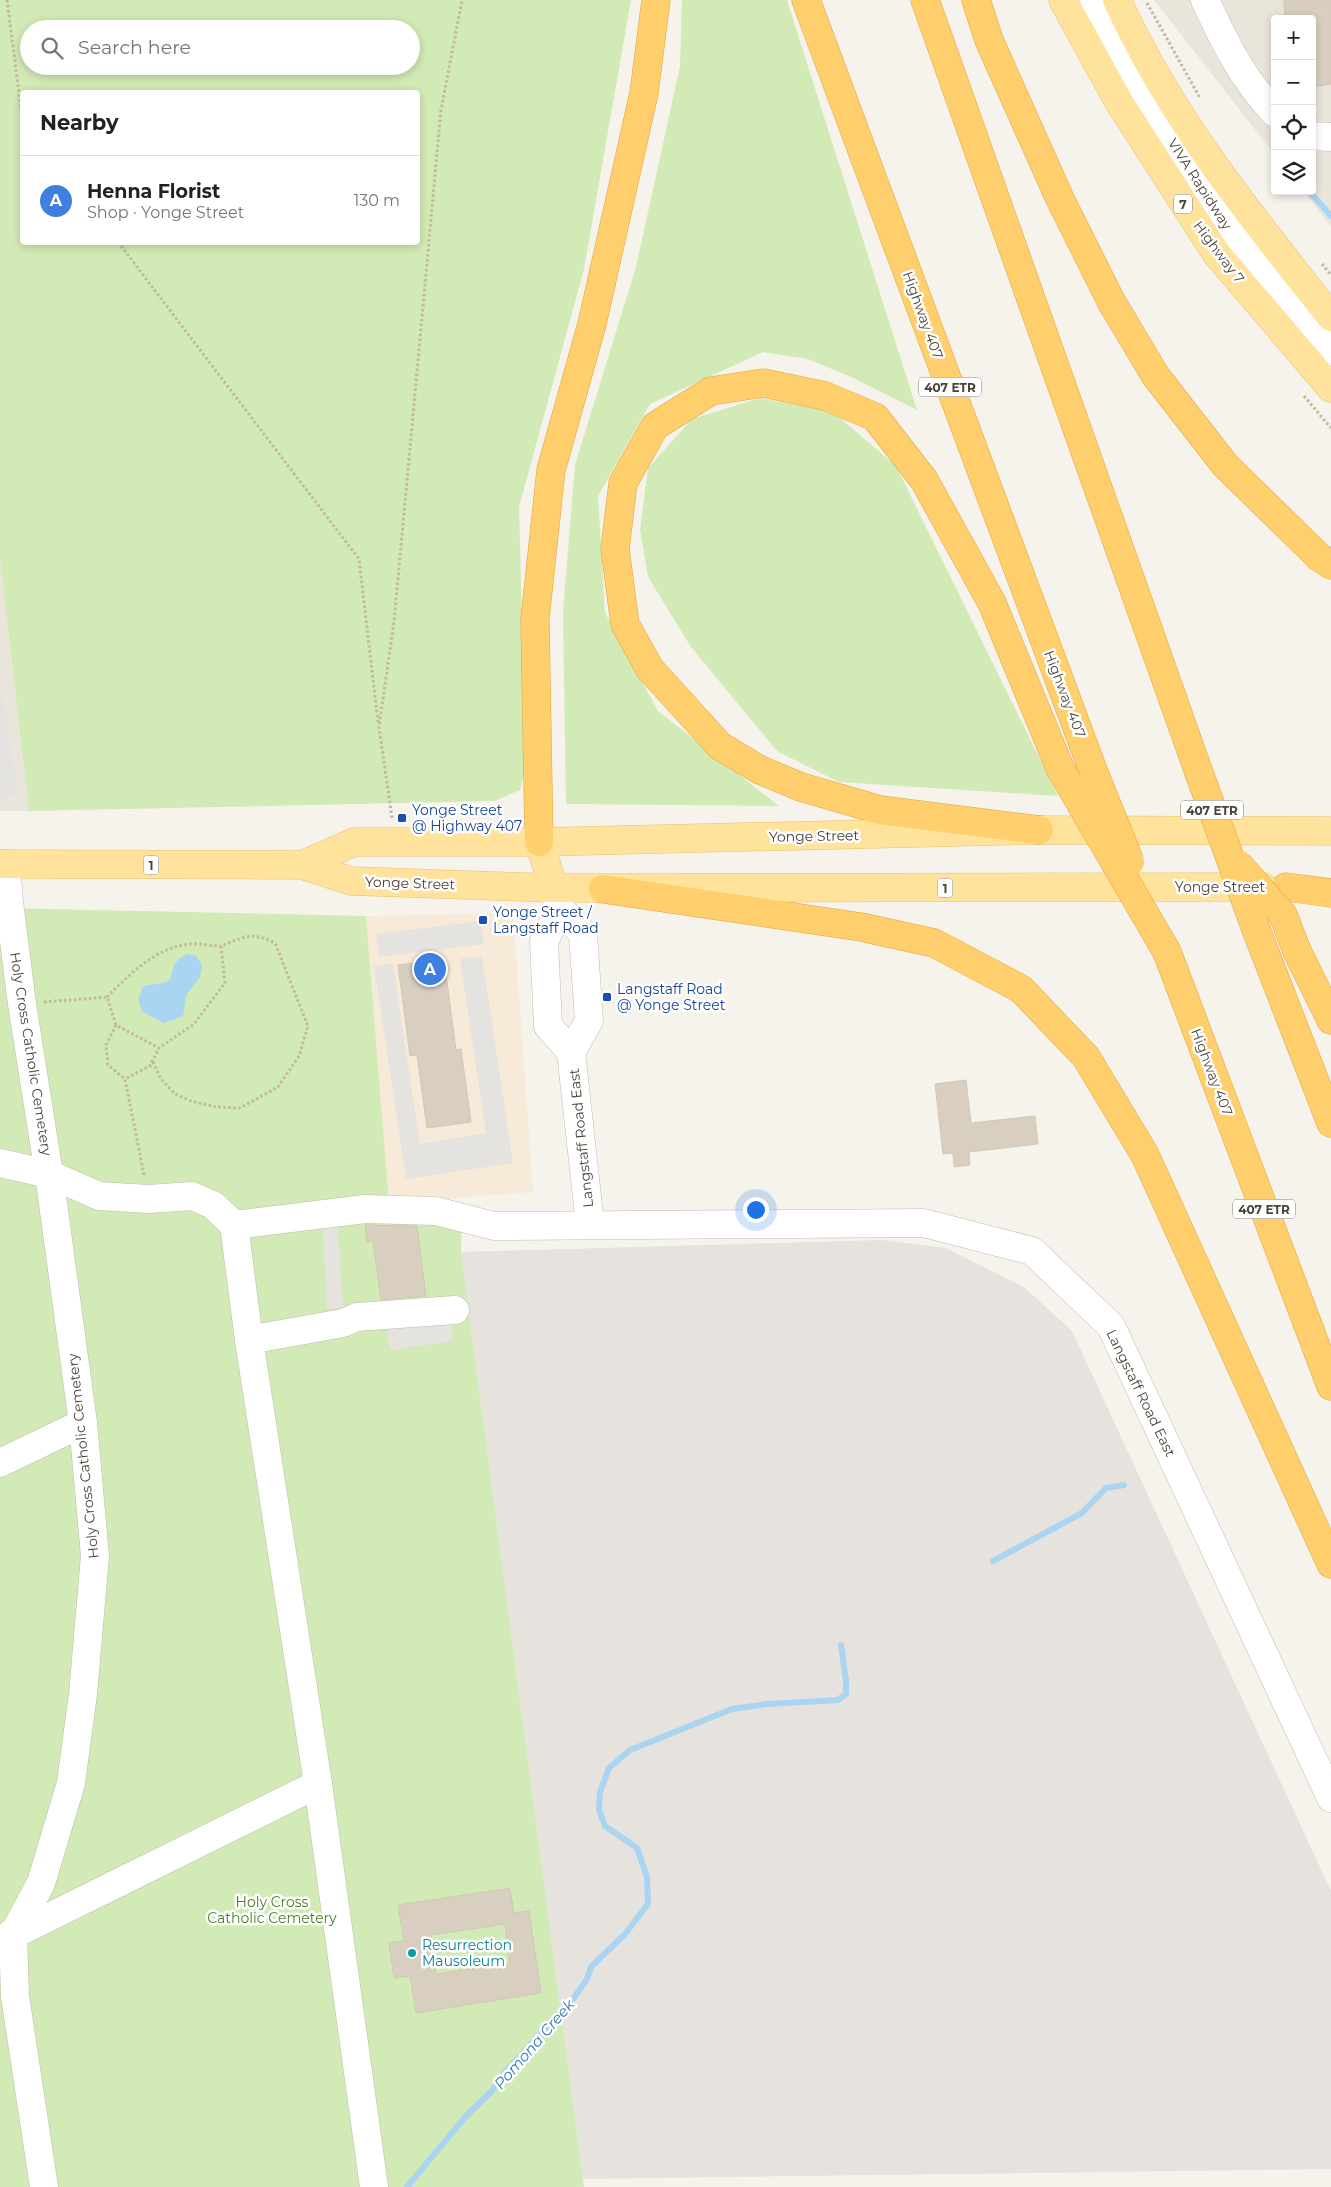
<!DOCTYPE html>
<html lang="en">
<head>
<meta charset="utf-8">
<style>
	body { margin:0; font-family:Montserrat,sans-serif; background:#f6f6f6; color:#202124 }
	.controls { position:absolute; right:15px; top:15px; display:grid; overflow:hidden; border-radius:5px; box-shadow:0 2px 8px #0003 }
	.controls button { width:45px; height:45px; display:grid; place-items:center; padding:0; border:0; border-bottom:1px solid #e0e0e0; background:#fff; color:#202124; font:25px sans-serif }
	.you { position:absolute; left:755px; top:1209px; width:18px; height:18px; margin:-12px; border:4px solid #fff; border-radius:50%; background:#1a73e8; box-shadow:0 0 0 8px #1a73e833 }
	.badge { display:grid; place-items:center; width:32px; height:32px; border-radius:50%; background:#7c3aed; color:#fff; font-size:16px; font-weight:700 }
	.pin { position:absolute; translate:-50% -50%; border:2px solid #fff; box-shadow:0 1px 5px #0006 }
	.list { margin:0; padding:0; list-style:none }
	h2 { display:flex; justify-content:space-between; align-items:center; height:65px; margin:0; padding:0 20px; font-size:21px }
	h2 small { font-size:16px; font-weight:400; color:#757577 }
	.list li { display:grid; grid-template-columns:32px 1fr auto; gap:15px; align-items:center; box-sizing:border-box; height:90px; padding:0 20px; border-top:1px solid #e0e0e0 }
	.list b { display:block; font-size:19px; white-space:nowrap }
	.list p { margin:0; font-size:16px; white-space:nowrap; color:#757577 }
	.list em { font-size:16px; font-style:normal; color:#757577 }
	.icon { flex:none; width:28px; height:28px; fill:none; stroke:currentColor; stroke-width:2; stroke-linecap:round; stroke-linejoin:round }
	.map { position:relative; flex:none; width:1331px; height:2187px; overflow:hidden }
	.search { position:absolute; background:#fff; box-shadow:0 2px 8px #0003; left:20px; top:20px; width:400px; height:55px; display:flex; align-items:center; gap:12px; box-sizing:border-box; padding:0 18px; border-radius:28px; color:#757577; font-size:19px }
	.panel { position:absolute; background:#fff; box-shadow:0 2px 8px #0003; left:20px; top:90px; width:400px; height:155px; border-radius:5px }
	.map>svg:first-child { display:block }
	.residential { fill:#eae5da }
	.commercial { fill:#f7ead8 }
	.industrial { fill:#e6e2dd }
	.green { fill:#d2eab5; fill-rule:evenodd }
	.parking { fill:#e5e3e0 }
	.water { fill:#a9d4f2 }
	.lines { fill:none; stroke-linecap:round; stroke-linejoin:round }
	.stream { stroke:#a9d4f2; stroke-width:6 }
	.building { fill:#d8cfc1; stroke:#d3c7b4; fill-rule:evenodd }
	.minor-casing { stroke:#c2bbae; stroke-width:29 }
	.major-casing { stroke:#e6c16a; stroke-width:29 }
	.highway-casing { stroke:#e0a43c; stroke-width:29 }
	.path { stroke:#c4b79f; stroke-width:3; stroke-dasharray:2.5 2.5; stroke-linecap:butt }
	.minor { stroke:#fff; stroke-width:28 }
	.major { stroke:#ffe39c; stroke-width:28 }
	.highway { stroke:#ffcf6e; stroke-width:28 }
	.highway-bridge-casing { stroke:#e0a43c; stroke-width:29; stroke-linecap:butt }
	.highway-bridge { stroke:#ffcf6e; stroke-width:28 }
	.transit-dot { fill:#1a4fb4; stroke:#fff; stroke-width:2 }
	.culture-dot { fill:#0f9aa8; stroke:#fff; stroke-width:2 }
	.labels { text-anchor:middle; dominant-baseline:central; stroke-width:5; stroke-linejoin:round; paint-order:stroke }
	.shield { fill:#fff; stroke:#817c74; stroke-width:1 }
	.shield-label { font-size:12px; font-weight:bold; fill:#4b4439 }
	.street-label { font-size:14px; fill:#4b4439; stroke:#fff }
	.transit-label { font-size:14px; fill:#164399; stroke:#fff; text-anchor:start }
	.park-label { font-size:14px; fill:#4a7f2a; stroke:#fff }
	.culture-label { font-size:14px; fill:#0d838f; stroke:#fff; text-anchor:start }
	.water-label { font-size:15px; font-style:italic; fill:#2e7ab2; stroke:#fff }
</style>
</head>
<body>
<div class="map">
<svg width="1331" height="2187" viewBox="0 0 1331 2187">
	<rect width="100%" height="100%" fill="#f6f3ec"/>
	<g class="residential">
		<polygon points="1154,0 1331,0 1331,227 1303,191 1312,191 1312,19 1275,19 1275,155"/>
		<polygon points="0,560 29,811 0,811"/>
	</g>
	<polygon class="commercial" points="513,913 533,1192 389,1203 366,916"/>
	<polygon class="industrial" points="881,1240 946,1248 1024,1287 1072,1331 1331,1891 1331,2169 583,2179 461,1252"/>
	<g class="green">
		<path d="M0,0H631L584,269L519,507L526,764L520,790L495,801L29,811L0,560ZM29,29H411V66H29ZM22,92H418V242H22Z"/>
		<polygon points="682,0 787,0 917,410 851,377 808,359 763,352 650,404 598,496 605,613 658,711 779,806 566,804 563,612 575,465 636,267 680,66"/>
		<polygon points="760,398 833,412 896,466 1058,796 839,782 777,751 691,647 648,577 640,530 648,468 692,419"/>
		<polygon points="0,908 366,916 389,1203 462,1203 461,1252 584,2187 0,2187"/>
	</g>
	<g class="parking">
		<polygon points="0,680 18,795 0,798"/>
		<polygon points="481,921 484,944 379,957 376,934"/>
		<polygon points="482,956 513,1163 406,1179 374,966 393,963 420,1144 486,1133 460,959"/>
		<polygon points="337,1216 343,1308 327,1309 322,1217"/>
		<polygon points="450,1316 453,1341 390,1350 386,1325"/>
	</g>
	<path class="water" d="M188,954L196,956L202,965L200,977L186,995L183,1016L164,1023L143,1012L138,1000L143,986L163,983L171,979C173,966 175,959 188,954Z"/>
	<g class="lines">
		<g class="stream">
			<polyline points="1309,191 1331,216"/>
			<polyline points="993,1561 1082,1513 1106,1488 1124,1485"/>
			<polyline points="407,2187 467,2115 491,2092 505,2072 574,1998 587,1979 591,1967 625,1934 648,1904 647,1877 637,1848 605,1826 599,1810 600,1792 609,1768 630,1750 732,1709 768,1704 838,1700 846,1694 846,1680 841,1645"/>
		</g>
	</g>
	<g class="building">
		<polygon points="1284,0 1331,0 1331,84 1312,87 1312,19 1285,19"/>
		<polygon points="444,959 456,1050 461,1049 471,1122 427,1128 417,1055 410,1056 398,965"/>
		<polygon points="966,1080 971,1123 1035,1116 1038,1144 969,1152 970,1165 954,1167 953,1153 943,1154 935,1084"/>
		<polygon points="365,1225 417,1226 426,1296 381,1300 373,1241 367,1242"/>
		<path d="M510,1888L514,1913L529,1911L541,1993L416,2013L410,1976L394,1978L389,1943L404,1941L398,1905ZM505,1924L510,1963L436,1974L431,1935Z"/>
	</g>
	<g class="lines">
		<defs>
			<g id="minor">
				<polyline points="1093,0 1123,64 1225,225 1331,352"/>
				<path d="M1205,0C1224,41 1243,80 1275,113"/>
				<polyline points="1312,136 1331,137"/>
				<polyline points="6,864 9,902 22,1004 49,1174 83,1423 95,1556 83,1694 71,1783 41,1883 13,1935 15,1996 44,2187"/>
				<polyline points="555,893 560,908 583,934 589,1021 571,1052"/>
				<polyline points="560,908 544,942 548,1026 571,1052 590,1224"/>
				<polyline points="0,1163 49,1174 99,1196 149,1199 192,1196 213,1205 234,1225 249,1340 318,1784 374,2187"/>
				<polyline points="234,1225 365,1209 436,1211 494,1226 924,1223 1032,1251 1111,1326 1331,1798"/>
				<polyline points="249,1340 343,1323 357,1317 455,1310"/>
				<polyline points="0,1463 83,1423"/>
				<polyline points="10,1934 13,1935 318,1784"/>
			</g>
			<g id="major">
				<polyline points="1063,0 1119,102 1216,253 1331,388"/>
				<path d="M1117,0C1170,117 1251,217 1331,317"/>
				<polyline points="539,842 554,888"/>
				<polyline points="0,864 302,865 351,881 554,888 1263,887"/>
				<polyline points="302,865 354,842 539,842 1039,830 1331,831"/>
			</g>
			<g id="highway">
				<polyline points="806,0 1094,773"/>
				<polyline points="925,0 1198,770"/>
				<polyline points="976,0 989,40 1060,199 1111,301 1155,375 1225,465 1319,557 1331,565"/>
				<polyline points="1039,830 880,810 801,787 760,770 720,746 650,669 625,624 615,549 623,483 655,426 711,391 763,383 825,396 875,417 924,480 992,603 1060,768"/>
				<polyline points="539,842 535,619 551,470 592,324 644,93 656,0"/>
				<polyline points="1286,887 1331,893"/>
				<polyline points="603,889 861,927 934,943 1021,989 1086,1057 1145,1155 1331,1564"/>
				<polyline points="1257,932 1331,1123"/>
				<polyline points="1297,951 1331,1020"/>
				<polyline points="1167,952 1331,1386"/>
			</g>
		</defs>
		<use href="#minor" class="minor-casing"/>
		<use href="#major" class="major-casing"/>
		<use href="#highway" class="highway-casing"/>
		<g class="path">
			<polyline points="7,0 22,117"/>
			<polyline points="1147,3 1200,98"/>
			<polyline points="118,242 359,559 378,722"/>
			<polyline points="1322,264 1331,275"/>
			<polyline points="1304,396 1331,428"/>
			<polyline points="392,818 379,727 394,622 441,110 462,0"/>
			<path d="M107,997C130,974 156,947 190,944C200,943 211,946 221,946"/>
			<path d="M44,1002L107,997L116,1025L159,1048L194,1024L225,983L221,946C244,937 251,931 275,943L308,1026L299,1056L278,1087L240,1108L216,1107L191,1101L175,1094L161,1079L153,1062"/>
			<polyline points="116,1025 106,1045 108,1065 125,1079"/>
			<polyline points="144,1175 125,1079 150,1066 159,1048"/>
		</g>
		<use href="#minor" class="minor"/>
		<use href="#major" class="major"/>
		<use href="#highway" class="highway"/>
		<defs>
			<g id="highway-bridge">
				<polyline points="1060,768 1167,952"/>
				<polyline points="1198,770 1257,932"/>
				<polyline points="1094,773 1130,862"/>
				<polyline points="1238,864 1283,915 1297,951"/>
			</g>
		</defs>
		<use href="#highway-bridge" class="highway-bridge-casing"/>
		<use href="#highway-bridge" class="highway-bridge"/>
	</g>
	<g class="transit-dot">
		<rect x="397" y="813" width="10" height="10" rx="2.5"/>
		<rect x="478" y="915" width="10" height="10" rx="2.5"/>
		<rect x="602" y="992" width="10" height="10" rx="2.5"/>
	</g>
	<circle class="culture-dot" cx="412" cy="1953" r="5"/>
	<g class="labels">
		<g class="shield">
			<rect x="1174" y="194.5" width="18" height="19" rx="4"/>
			<rect x="919" y="377.5" width="62" height="19" rx="4"/>
			<rect x="1181" y="800.5" width="62" height="19" rx="4"/>
			<rect x="143.5" y="855.5" width="15" height="19" rx="4"/>
			<rect x="937.5" y="878.5" width="15" height="19" rx="4"/>
			<rect x="1233" y="1199.5" width="62" height="19" rx="4"/>
		</g>
		<g class="shield-label">
			<text x="1183" y="204">7</text>
			<text x="950" y="387">407 ETR</text>
			<text x="1212" y="810">407 ETR</text>
			<text x="151" y="865">1</text>
			<text x="945" y="888">1</text>
			<text x="1264" y="1209">407 ETR</text>
		</g>
		<g class="street-label">
			<text transform="translate(1200 184) rotate(57)">VIVA Rapidway</text>
			<text transform="translate(1219 252) rotate(53)">Highway 7</text>
			<text transform="translate(923 315) rotate(70)">Highway 407</text>
			<text transform="translate(1065 694) rotate(69)">Highway 407</text>
			<text transform="translate(814 836) rotate(-1)">Yonge Street</text>
			<text transform="translate(410 883) rotate(2)">Yonge Street</text>
			<text x="1220" y="887">Yonge Street</text>
			<text transform="translate(31 1054) rotate(81)">Holy Cross Catholic Cemetery</text>
			<text transform="translate(1212 1072) rotate(69)">Highway 407</text>
			<text transform="translate(581 1138) rotate(-96)">Langstaff Road East</text>
			<text transform="translate(1141 1393) rotate(64)">Langstaff Road East</text>
			<text transform="translate(83 1456) rotate(-96)">Holy Cross Catholic Cemetery</text>
		</g>
		<g class="transit-label">
			<text x="412" y="810">Yonge Street<tspan x="412" dy="16">@ Highway 407</tspan></text>
			<text x="493" y="912">Yonge Street /<tspan x="493" dy="16">Langstaff Road</tspan></text>
			<text x="617" y="989">Langstaff Road<tspan x="617" dy="16">@ Yonge Street</tspan></text>
		</g>
		<g class="park-label">
			<text x="272" y="1902">Holy Cross<tspan x="272" dy="16">Catholic Cemetery</tspan></text>
		</g>
		<g class="culture-label">
			<text x="422" y="1945">Resurrection<tspan x="422" dy="16">Mausoleum</tspan></text>
		</g>
		<g class="water-label">
			<text transform="translate(534 2044) rotate(-49)">Pomona Creek</text>
		</g>
	</g>
</svg>
<div class="controls">
<button>+</button>
<button>−</button>
<button><svg class="icon" aria-label="locate" viewBox="0 0 24 24"><circle cx="12" cy="12" r="6"/><path d="M12 2v4M12 18v4M2 12h4M18 12h4"/></svg></button>
<button><svg class="icon" aria-label="layers" viewBox="0 0 24 24"><path d="M12 4l9 5-9 5-9-5zM3 14l9 5 9-5"/></svg></button>
</div>
<div class="you"></div>
<div class="pin badge" style="left:430px;top:969px;background:#3f7fe0">A</div>
<div class="search"><svg class="icon" aria-label="search" viewBox="0 0 24 24"><circle cx="10" cy="10" r="6"/><path d="M15 15l6 6"/></svg>Search here</div>
<section class="panel">
<h2>Nearby<small></small></h2>
<ul class="list">
<li><span class="badge" style="background:#3f7fe0">A</span><div><b>Henna Florist</b><p>Shop · Yonge Street</p></div><em>130 m</em></li>
</ul>
</section>
</div>
</body>
</html>
